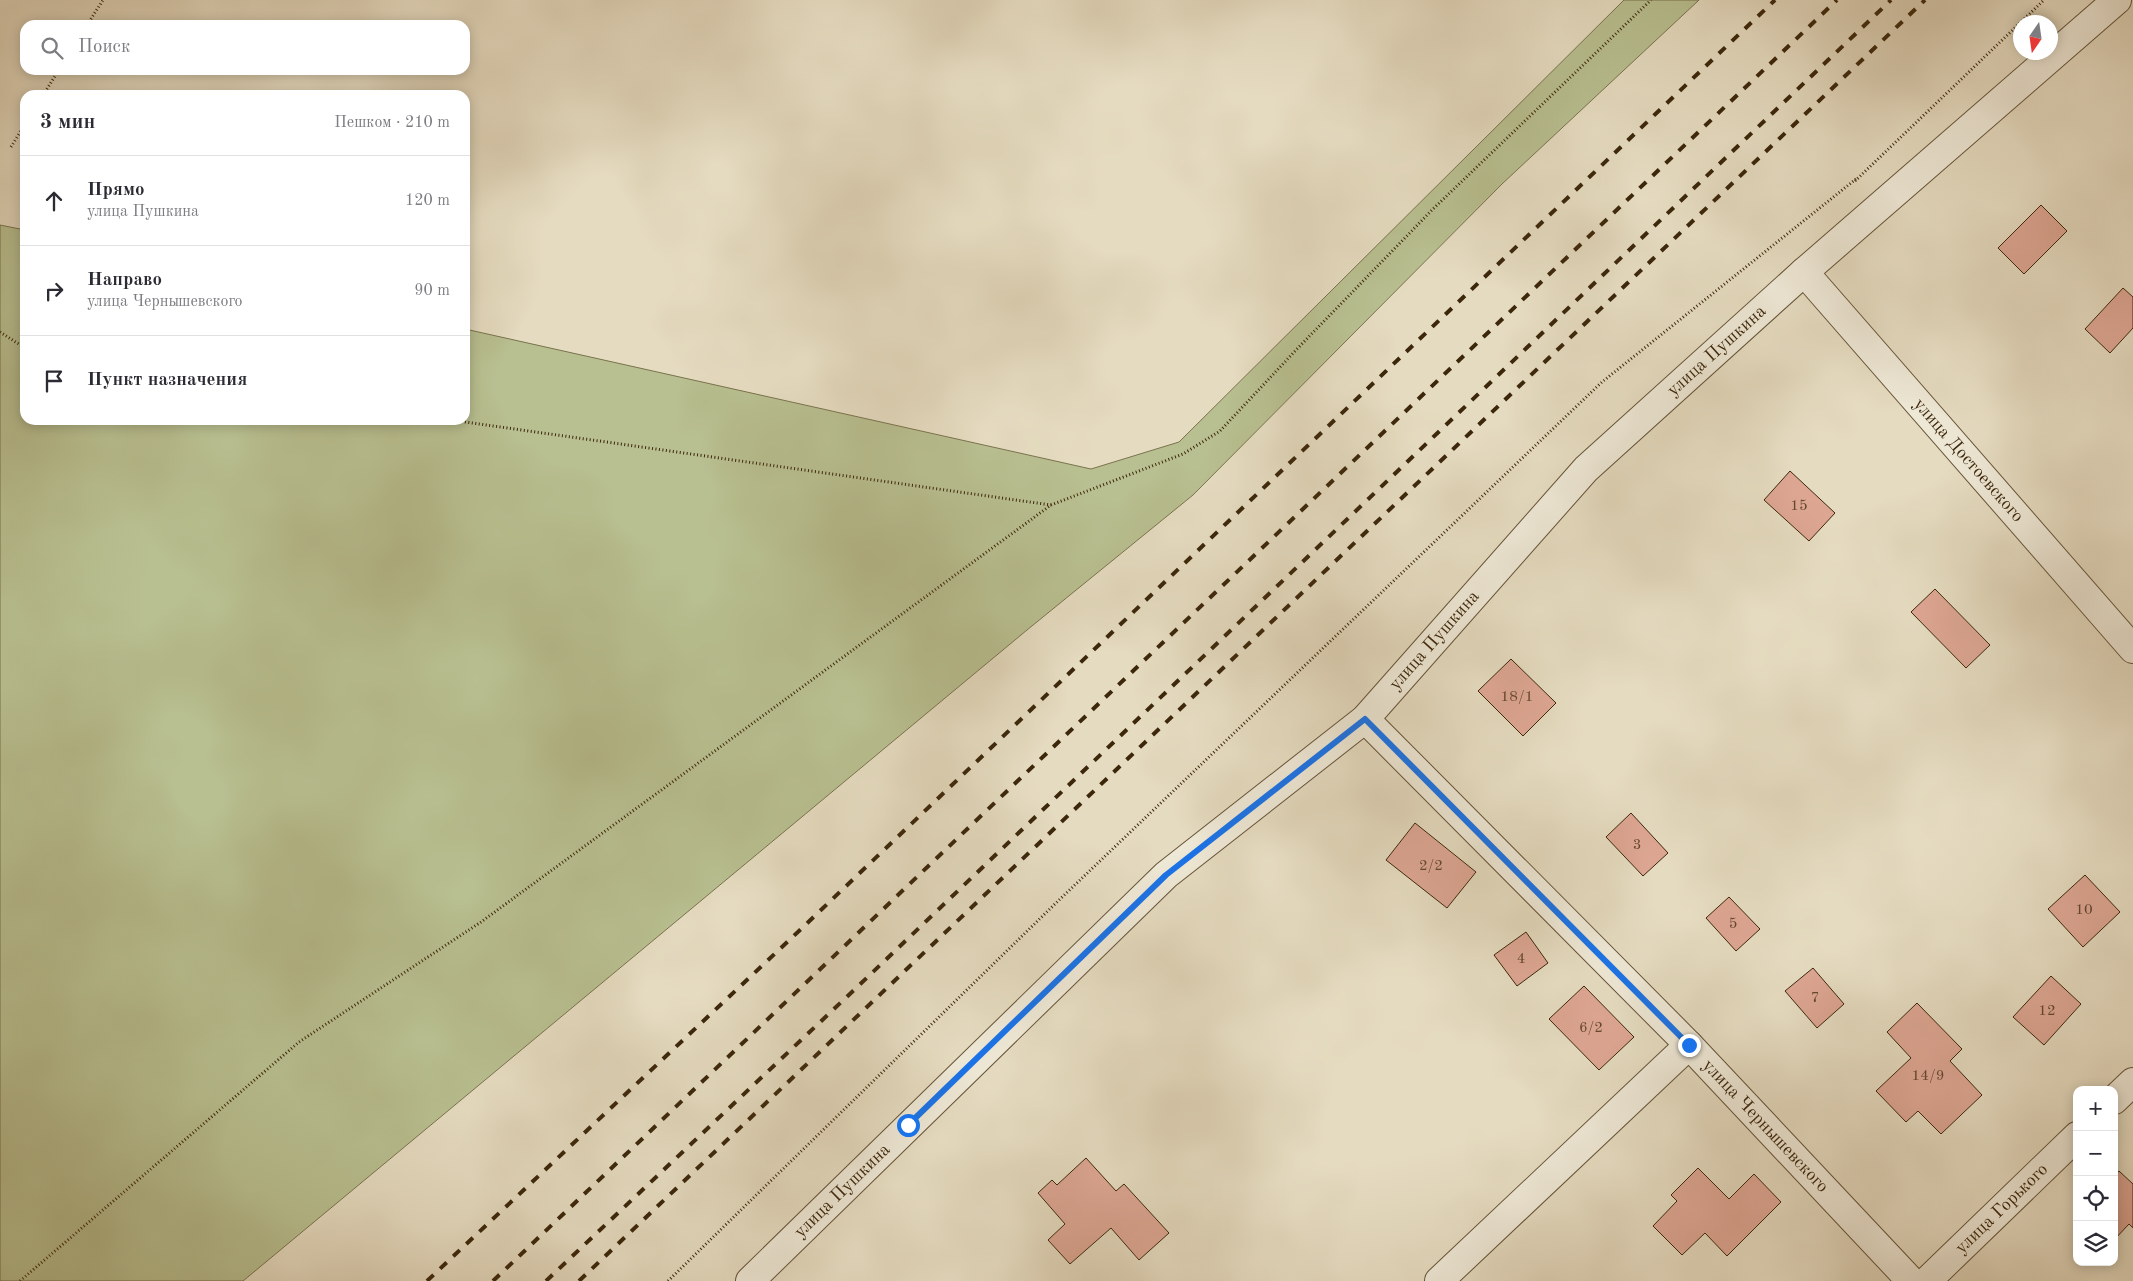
<!DOCTYPE html>
<html lang="ru">
<head>
<meta charset="utf-8">
<style>
	body { margin:0; font-family:"Old Standard TT",serif; background:#f7f7f7; color:#2b2b33 }
	.controls { position:absolute; right:15px; bottom:15px; display:grid; overflow:hidden; border-radius:10px; box-shadow:0 2px 12px #0003 }
	.controls button { width:45px; height:45px; display:grid; place-items:center; padding:0; border:0; border-bottom:1px solid #e1e1e2; background:#fff; color:#2b2b33; font:25px sans-serif }
	.compass { position:absolute; left:2013px; top:15px; width:45px; height:45px; border-radius:50%; background:#fff; box-shadow:0 2px 12px #0003; rotate:193deg }
	.stop { position:absolute; width:15px; height:15px; margin:-11px; border:4px solid #1a73e8; border-radius:50%; background:#fff }
	.stop.end { background:#1a73e8; border-color:#fff; box-shadow:0 1px 5px #0008 }
	.list { margin:0; padding:0; list-style:none }
	h2 { display:flex; justify-content:space-between; align-items:center; height:65px; margin:0; padding:0 20px; font-size:21px }
	h2 small { font-size:16px; font-weight:400; color:#7c7c81 }
	.list li { display:grid; grid-template-columns:32px 1fr auto; gap:15px; align-items:center; box-sizing:border-box; height:90px; padding:0 20px; border-top:1px solid #e1e1e2 }
	.list b { display:block; font-size:19px; white-space:nowrap }
	.list p { margin:0; font-size:16px; white-space:nowrap; color:#7c7c81 }
	.list em { font-size:16px; font-style:normal; color:#7c7c81 }
	.icon { flex:none; width:28px; height:28px; fill:none; stroke:currentColor; stroke-width:2; stroke-linecap:round; stroke-linejoin:round }
	.map { position:relative; flex:none; width:2133px; height:1281px; overflow:hidden }
	.search { position:absolute; background:#fff; box-shadow:0 2px 12px #0003; left:20px; top:20px; width:450px; height:55px; display:flex; align-items:center; gap:12px; box-sizing:border-box; padding:0 18px; border-radius:15px; color:#7c7c81; font-size:19px }
	.panel { position:absolute; background:#fff; box-shadow:0 2px 12px #0003; left:20px; top:90px; width:450px; height:335px; border-radius:15px }
	.map>svg:first-child { display:block }
	.green { fill:#b8bf90; stroke:#7a734e }
	.building { fill:#dda693; stroke:#3c270b }
	.lines { fill:none; stroke-linecap:round; stroke-linejoin:round }
	.street-casing { stroke:#665438; stroke-width:30 }
	.path { stroke:#3c270b; stroke-width:3; stroke-dasharray:1 2.5; stroke-linecap:butt }
	.street { stroke:#eee8d6; stroke-width:28 }
	.rail { stroke:#3c270b; stroke-width:4; stroke-dasharray:9 9; stroke-linecap:butt }
	.route { stroke:#1a73e8; stroke-width:6 }
	.labels { text-anchor:middle; dominant-baseline:central; stroke-width:5; stroke-linejoin:round; paint-order:stroke }
	.number-label { font-size:15px; fill:#64472d }
	.street-label { font-size:18px; fill:#3c270b; stroke:#eee8d6 }
</style>
</head>
<body>
<div class="map">
<svg width="2133" height="1281" viewBox="0 0 2133 1281">
	<rect width="100%" height="100%" fill="#e5dbc0"/>
	<filter id="stains"><feTurbulence type="fractalNoise" baseFrequency=".004" numOctaves="4"/><feColorMatrix values="0 0 0 0 .2 0 0 0 0 .09 0 0 0 0 .02 0 0 0 .5 -.17"/></filter>
	<radialGradient id="worn" r=".72"><stop offset=".6" stop-color="#630" stop-opacity="0"/><stop offset="1" stop-color="#630" stop-opacity=".3"/></radialGradient>
	<polygon class="green" points="1624,0 1699,0 1502,184 1193,495 1027,630 243,1281 0,1281 0,225 25,230 25,420 465,420 465,329 1091,469 1179,442"/>
	<g class="building">
		<polygon points="2041,205 2067,231 2024,274 1998,248"/>
		<polygon points="2123,288 2133,297 2133,328 2110,353 2085,329"/>
		<polygon points="1790,471 1835,513 1809,541 1764,500"/>
		<polygon points="1935,589 1990,645 1966,668 1911,612"/>
		<polygon points="1511,659 1556,703 1523,736 1478,691"/>
		<polygon points="1631,813 1668,853 1643,876 1606,837"/>
		<polygon points="1415,823 1476,872 1447,908 1386,860"/>
		<polygon points="2085,875 2120,912 2083,947 2048,909"/>
		<polygon points="1729,897 1760,929 1736,951 1706,918"/>
		<polygon points="1526,932 1548,963 1517,986 1494,955"/>
		<polygon points="1813,968 1844,1004 1817,1028 1785,991"/>
		<polygon points="2051,976 2081,1004 2044,1045 2013,1017"/>
		<polygon points="1584,986 1634,1037 1599,1070 1549,1019"/>
		<polygon points="1917,1003 1962,1049 1950,1061 1982,1095 1941,1134 1918,1111 1906,1122 1876,1091 1911,1058 1887,1032"/>
		<polygon points="1086,1158 1116,1191 1124,1184 1169,1233 1139,1260 1111,1228 1070,1264 1048,1240 1065,1224 1038,1193 1052,1180 1057,1185"/>
		<polygon points="1698,1168 1729,1199 1754,1174 1781,1202 1727,1256 1705,1233 1682,1255 1653,1226 1677,1201 1671,1195"/>
		<polygon points="2119,1171 2133,1184 2133,1228 2129,1224 2114,1240 2114,1177"/>
	</g>
	<g class="lines">
		<defs>
			<g id="street">
				<path id="s1" d="M1804,272L2133,649"/>
				<path id="s2" d="M1365,719L1689,1045L1911,1281"/>
				<polyline points="2114,1100 2133,1082"/>
				<path id="s3" d="M750,1281L1166,875L1365,719L1586,469L1804,272L2117,0"/>
				<polyline points="1439,1281 1689,1045"/>
				<path id="s4" d="M1927,1281L2077,1136"/>
			</g>
		</defs>
		<use href="#street" class="street-casing"/>
		<g class="path">
			<polyline points="87,25 103,0"/>
			<polyline points="43,95 59,70"/>
			<polyline points="11,147 25,124"/>
			<polyline points="1855,181 2044,0"/>
			<polyline points="0,332 25,348"/>
			<polyline points="451,420 1051,505"/>
			<polyline points="20,1281 299,1042 481,922 1051,505 1183,454 1220,431 1297,349 1433,209 1651,0"/>
			<polyline points="668,1281 1057,902 1602,382 1856,179"/>
		</g>
		<use href="#street" class="street"/>
		<g class="rail">
			<polyline points="427,1281 800,930 1775,0"/>
			<polyline points="493,1281 1837,0"/>
			<polyline points="546,1281 853,991 1891,0"/>
			<polyline points="579,1281 1925,0"/>
		</g>
	</g>
	<g class="lines">
		<polyline class="route" points="908,1125 1166,875 1365,719 1689,1045"/>
	</g>
	<g class="labels">
		<g class="number-label">
			<text x="1799" y="506">15</text>
			<text x="1517" y="697">18/1</text>
			<text x="1637" y="845">3</text>
			<text x="1431" y="866">2/2</text>
			<text x="2084" y="910">10</text>
			<text x="1733" y="924">5</text>
			<text x="1521" y="959">4</text>
			<text x="1815" y="998">7</text>
			<text x="2047" y="1011">12</text>
			<text x="1591" y="1028">6/2</text>
			<text x="1928" y="1076">14/9</text>
		</g>
		<g class="street-label">
			<text stroke="none"><textPath href="#s3" startOffset="1344">улица Пушкина</textPath></text>
			<text stroke="none"><textPath href="#s1" startOffset="250">улица Достоевского</textPath></text>
			<text stroke="none"><textPath href="#s3" startOffset="939">улица Пушкина</textPath></text>
			<text stroke="none"><textPath href="#s2" startOffset="571">улица Чернышевского</textPath></text>
			<text stroke="none"><textPath href="#s3" startOffset="129">улица Пушкина</textPath></text>
			<text stroke="none"><textPath href="#s4" startOffset="104">улица Горького</textPath></text>
		</g>
	</g>
	<rect width="100%" height="100%" filter="url(#stains)"/>
	<rect width="100%" height="100%" fill="url(#worn)"/>
</svg>
<div class="controls">
<button>+</button>
<button>−</button>
<button><svg class="icon" aria-label="locate" viewBox="0 0 24 24"><circle cx="12" cy="12" r="6"/><path d="M12 2v4M12 18v4M2 12h4M18 12h4"/></svg></button>
<button><svg class="icon" aria-label="layers" viewBox="0 0 24 24"><path d="M12 4l9 5-9 5-9-5zM3 14l9 5 9-5"/></svg></button>
</div>
<svg class="compass" viewBox="-18 -18 36 36"><path d="M0-13l5 13h-10z" fill="#e53935"/><path d="M0 13l5-13h-10z" fill="#7c7c81"/></svg>
<div class="stop" style="left:908px;top:1125px"></div>
<div class="stop end" style="left:1689px;top:1045px"></div>
<div class="search"><svg class="icon" aria-label="search" viewBox="0 0 24 24"><circle cx="10" cy="10" r="6"/><path d="M15 15l6 6"/></svg>Поиск</div>
<section class="panel">
<h2>3 мин<small>Пешком · 210 m</small></h2>
<ul class="list">
<li><svg class="icon" aria-label="ahead" viewBox="0 0 24 24"><path d="M12 20V5M6 11l6-6 6 6"/></svg><div><b>Прямо</b><p>улица Пушкина</p></div><em>120 m</em></li>
<li><svg class="icon" aria-label="right" viewBox="0 0 24 24"><path d="M7 20v-9h11M14 6l5 5-5 5"/></svg><div><b>Направо</b><p>улица Чернышевского</p></div><em>90 m</em></li>
<li><svg class="icon" aria-label="arrive" viewBox="0 0 24 24"><path d="M6 21V4h12l-3 4 3 4H6"/></svg><div><b>Пункт назначения</b></div></li>
</ul>
</section>
</div>
</body>
</html>
